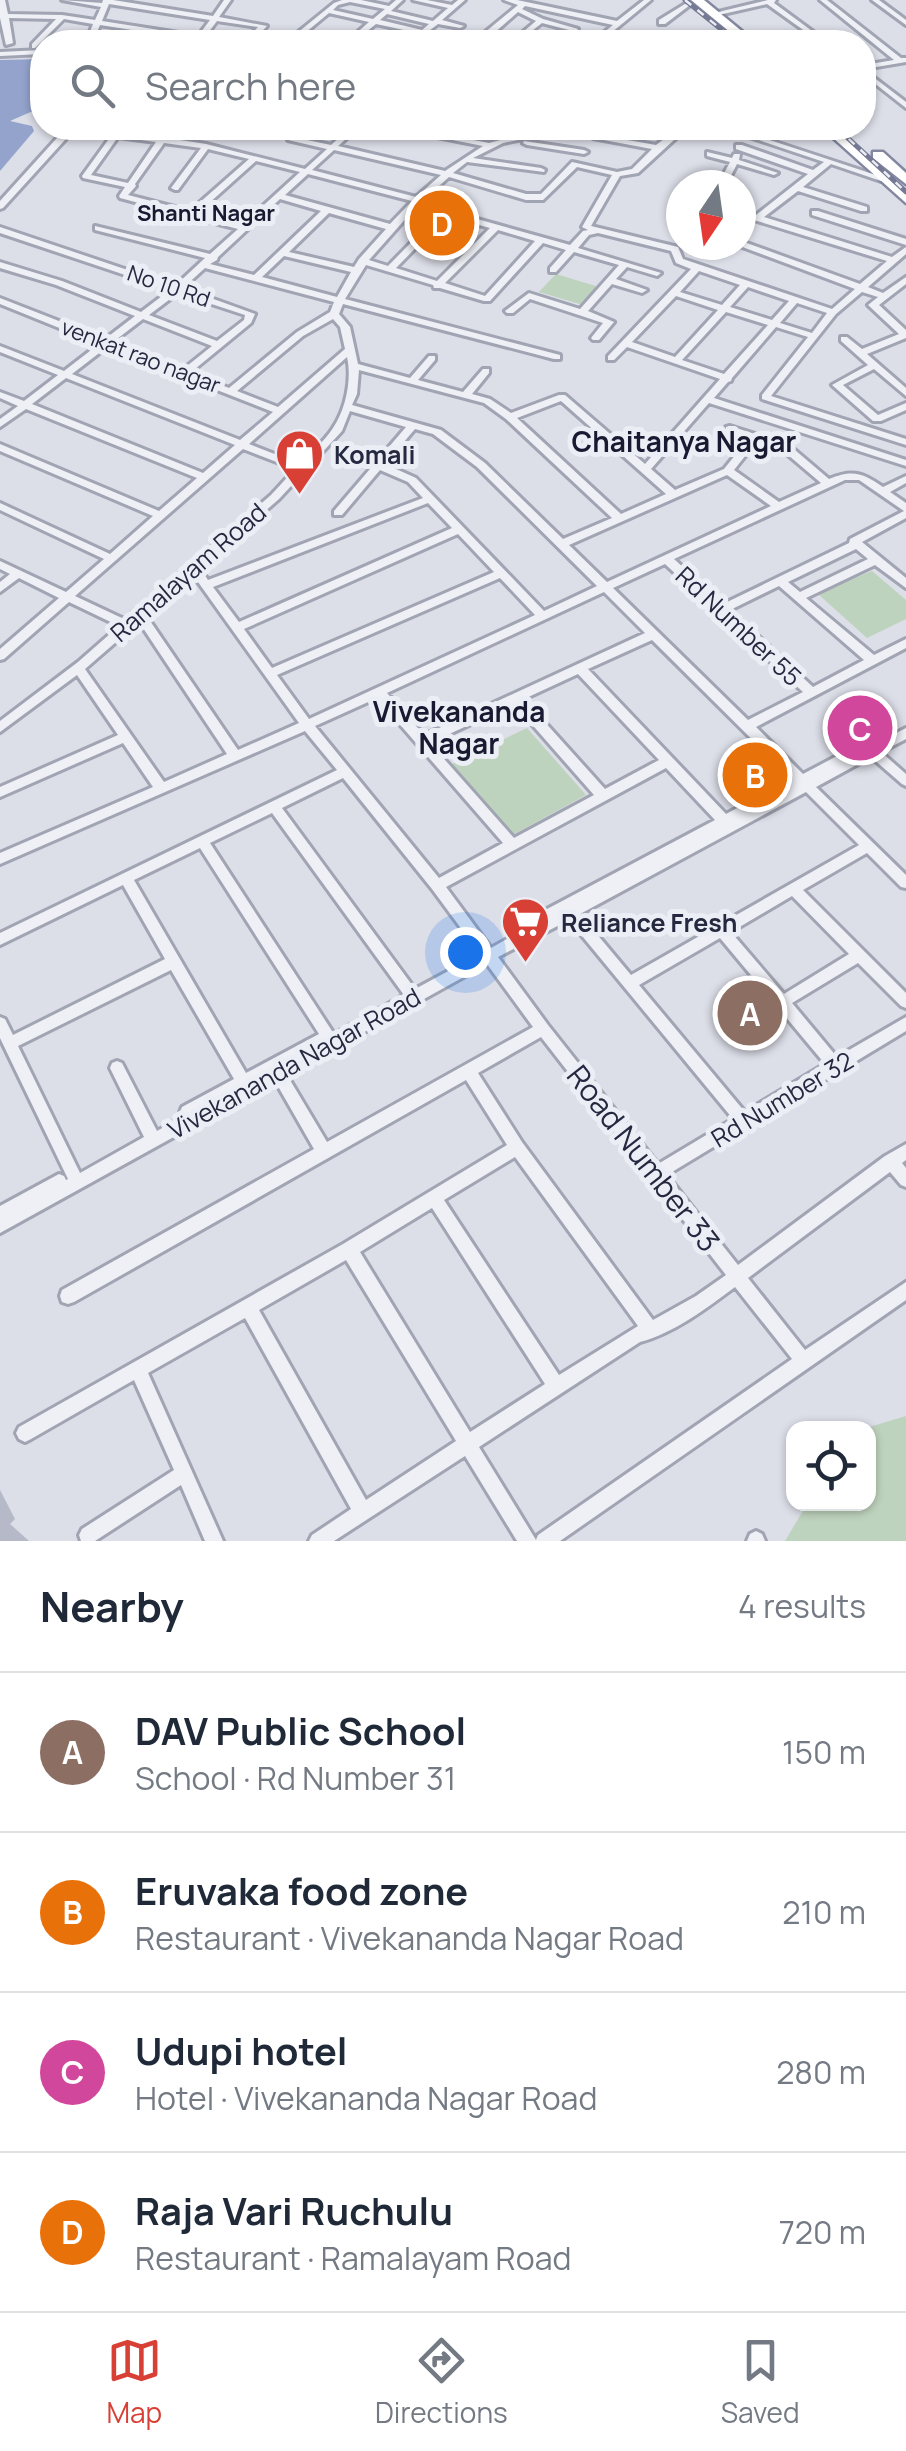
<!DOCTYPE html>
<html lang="en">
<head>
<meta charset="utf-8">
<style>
	body { margin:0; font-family:Manrope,sans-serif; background:#f2f2f3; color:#1f2937 }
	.controls { position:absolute; right:30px; bottom:30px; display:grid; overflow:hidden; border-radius:20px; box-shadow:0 2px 8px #0004 }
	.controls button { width:90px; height:90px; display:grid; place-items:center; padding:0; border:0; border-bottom:2px solid #e0e1e3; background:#fff; color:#1f2937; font:50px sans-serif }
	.compass { position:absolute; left:666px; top:170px; width:90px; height:90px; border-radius:50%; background:#fff; box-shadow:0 2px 8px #0004; rotate:193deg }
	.you { position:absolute; left:465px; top:952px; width:35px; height:35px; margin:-25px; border:8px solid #fff; border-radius:50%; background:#1a73e8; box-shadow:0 0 0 15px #1a73e833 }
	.badge { display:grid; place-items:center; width:65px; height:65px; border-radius:50%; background:#d94035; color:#fff; font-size:32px; font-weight:700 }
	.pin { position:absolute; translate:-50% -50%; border:5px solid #fff; box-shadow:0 2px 10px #0006 }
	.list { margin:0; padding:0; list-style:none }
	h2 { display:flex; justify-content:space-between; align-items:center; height:130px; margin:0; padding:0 40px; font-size:42px }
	h2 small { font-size:32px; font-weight:400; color:#747a83 }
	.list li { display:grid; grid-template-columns:65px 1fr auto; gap:30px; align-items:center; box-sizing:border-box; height:160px; padding:0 40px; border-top:2px solid #e0e1e3 }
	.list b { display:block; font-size:38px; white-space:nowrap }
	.list p { margin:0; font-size:32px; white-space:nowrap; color:#747a83 }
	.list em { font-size:32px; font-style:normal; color:#747a83 }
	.icon { flex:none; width:55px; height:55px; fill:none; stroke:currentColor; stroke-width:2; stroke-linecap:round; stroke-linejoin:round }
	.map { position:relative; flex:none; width:906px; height:1541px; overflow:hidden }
	.search { position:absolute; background:#fff; box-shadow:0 2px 8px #0004; left:30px; right:30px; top:30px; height:110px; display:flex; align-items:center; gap:25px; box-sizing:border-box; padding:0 35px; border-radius:40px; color:#747a83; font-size:38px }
	.sheet { height:770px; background:#fff }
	nav { display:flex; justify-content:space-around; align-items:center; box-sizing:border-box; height:140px; border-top:2px solid #e0e1e3; background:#fff; font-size:28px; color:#747a83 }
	nav a { display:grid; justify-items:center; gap:5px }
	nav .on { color:#d94035 }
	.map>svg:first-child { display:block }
	.green { fill:#bed3bd }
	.water { fill:#94a3cc }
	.building { fill:#b6b9c8 }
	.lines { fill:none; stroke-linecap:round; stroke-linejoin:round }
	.minor-casing { stroke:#a1a4b2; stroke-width:6 }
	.highway-casing { stroke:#8388a0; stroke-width:5 }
	.minor { fill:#eff0f6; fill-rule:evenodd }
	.highway { fill:#fff; fill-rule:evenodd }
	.rail-casing { stroke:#757993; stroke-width:5 }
	.rail { stroke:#eceef6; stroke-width:2.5; stroke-dasharray:8; stroke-linecap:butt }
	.labels { text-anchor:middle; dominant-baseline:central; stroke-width:10; stroke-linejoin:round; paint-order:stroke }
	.far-neighbourhood-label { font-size:22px; font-weight:bold; fill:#171a30; stroke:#eceef6 }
	.far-street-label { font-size:22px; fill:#252940; stroke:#eceef6 }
	.poi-label { font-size:25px; font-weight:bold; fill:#252940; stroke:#eceef6; text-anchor:start }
	.street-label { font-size:25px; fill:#252940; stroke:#eceef6 }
	.neighbourhood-label { font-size:28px; font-weight:bold; fill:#171a30; stroke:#eceef6 }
	.near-street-label { font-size:30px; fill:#252940; stroke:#eceef6 }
</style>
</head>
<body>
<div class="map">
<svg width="906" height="1541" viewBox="0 0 906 1541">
	<rect width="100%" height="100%" fill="#dcdee8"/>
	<g class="green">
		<polygon points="556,274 599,287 583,305 539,292"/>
		<polygon points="872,571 906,600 906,619 867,638 817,593"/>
		<polygon points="527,728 586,795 509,837 452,764"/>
		<polygon points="906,1416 906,1541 785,1541 807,1504 868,1504 866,1428"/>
	</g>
	<polygon class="water" points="42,59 42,107 10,121 32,126 34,131 0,171 0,60"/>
	<g class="building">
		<polygon points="749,752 781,781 749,798 729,778 739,773 728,762"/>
		<polygon points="0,1490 15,1519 10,1524 29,1541 0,1541"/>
	</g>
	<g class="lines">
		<defs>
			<g id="minor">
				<path d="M0,0H5L8,14L62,15L95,20L101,7L62,0L102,3L103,0H113L213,16L224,0H231L219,17L267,26L252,42H244L258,27L217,21L205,37L223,40V42H209L100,25L95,37L81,42H73L89,34L93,24L64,19L35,48H32V44L56,19L9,18L13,43L6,45L0,18ZM109,4L210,20L198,36L102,21Z"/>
				<path d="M342,0H361L389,6L396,0H403L391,11L433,21L448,8L413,0H427L452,5L458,0H465L442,20L464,26L460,28L438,24L415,42H408L418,33L376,24L361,36L379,42H368L352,37L369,22L329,13L305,33L332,40V42H323L301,36L293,42H286L334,3ZM350,2L385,9L373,19L333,10L338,5ZM387,14L429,24L422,30L380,20Z"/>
				<polygon points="504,0 517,0 617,21 644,0 651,0 600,42 592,42 613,25 525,6 522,9 543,19 578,29 566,42 559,42 569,30 542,23 518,42 511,42 536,21 518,12 484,42 478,42 478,38 518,5"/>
				<polygon points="768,0 776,0 774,3 827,42 820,42 767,4 714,16 710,14"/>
				<polygon points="820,0 827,0 901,58 906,58 906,62 864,69 864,65 894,60"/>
				<polygon points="872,0 879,0 906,20 906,25"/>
				<polygon points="685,4 690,5 665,24 659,24 659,20"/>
				<polygon points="709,36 713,38 712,40 697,42 684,42"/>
				<polygon points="42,50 42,54 0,56 0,52"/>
				<polygon points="864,70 906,102 906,108 864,75"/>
				<path d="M66,128H84L114,131L116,128H124L121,132L160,137L166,128H174L167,138L206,144L305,169L327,149L288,140V136L331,145L350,128H358L338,146L445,171L483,146L402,130L398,128H411L489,143L519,135L570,128L569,130L503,143L473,158L541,168L545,170L544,172L467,162L453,173L526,194H541L572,162L617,172L632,169L652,149L593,138V134L656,145L679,128H687L638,173L620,176L591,226L678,247L683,259L832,309L855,289L737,245H741V241L744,242L860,284L887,261L741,216V210L756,215L808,174L736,149V145H742L813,170L824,162L723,128H733L888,179L881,181L831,164L803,187L867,207V211H861L798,191L764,217L892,257L906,247V254L868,287L883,293L906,277V284L879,305L906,330V338L867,354L906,388V396L874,369L843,385L878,415L906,403V410L881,421H873L832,385L868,365L841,341V337H847L862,349L899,334L868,305L878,297L862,292L836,314L771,396L906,439V445L762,399V395L808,337L776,327L732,378L731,381L728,382L714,398L906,460V466L709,403L651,469L675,490L724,469L749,438L726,431V427L730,426L789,445L829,479C853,469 863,473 883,487L906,476V483L890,492L906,503V518L862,542L906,578V588L875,565L806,598L874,655L906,639V648L756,727L803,774L869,739L873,737L879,742L906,728V739L881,752L906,774V786L902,784L871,757L816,787L906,875V888L901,887L867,853L803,890L906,993V1008L901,1006L858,963L792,1003L837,1057L906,1017V1031L752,1124L750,1128L743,1129L667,1175L738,1265L885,1156L906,1144V1160L902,1163L906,1168V1187L901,1185L890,1172L748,1278L805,1350L906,1282V1300L560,1541H517L465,1456L334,1541H309L312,1535L351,1509L245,1318L148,1373L223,1541H205L181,1485L95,1541H81L79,1535L82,1529L174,1470L134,1380L31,1439L25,1442L19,1439L16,1433L19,1427L343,1244L507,1145L466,1080L74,1302L68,1304L62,1302L60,1296L62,1290L314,1149L275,1081L0,1233V1206L59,1174L64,1176L66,1180L68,1179L0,1038V1017L5,1019L13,1035L165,959L123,885L0,945V933L337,770L305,731L0,864V853L153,787L123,743L0,797V787L118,735L77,675L0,732V721L78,662L119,626L69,602L4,659L0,660V649L59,598L19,578L0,592V582L10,574L0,569V561L66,592L104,559L0,510V503L110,554L153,516L0,451V444L159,511L197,478L26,409L0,427V419L18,406L0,398V392L24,401L58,375L0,352V346L64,371L99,344L0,304V298L105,339L135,316L56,285L0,268V262L62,281L141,312L170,290L0,233V227L175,286L205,258L95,230V226L210,254L238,229L120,198L119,196L125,187L83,178L82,176L111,136L73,131L3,208L0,209V201ZM118,137L156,142L128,183L91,175ZM164,143L201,148L171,188L175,190H178L208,149L249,159L190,211L128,195L136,186L135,184ZM334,150L441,175L416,197L312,170ZM256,161L300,172L242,225L198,213ZM577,167L612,175L582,227L588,230L583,231L570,245L420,203L449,177L526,200H543ZM308,174L412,201L390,224L285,195ZM280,199L321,211L254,275L210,264L217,260L218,257ZM416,207L440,213L388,266L369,260ZM329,213L386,229L359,259L354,267L289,252ZM447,216L490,228L437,281L396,268ZM498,230L535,241L485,296L445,283ZM598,233L671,251L676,263L691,269L608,356V360H614L627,347L720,379L645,464L565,395H559L511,413L490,399L472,394L489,373V369H483L463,392L418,380L435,360V356H429L410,378L358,364L350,327L339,314L343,304L554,359H560V355L345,299L366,265L433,285L434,288H440L484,301H490L543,243L566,250L550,268V272H556L574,252L619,265L580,309L529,293L505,311L507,313H513L530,299L603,323L591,338L593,340H599L614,322L588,311L612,284L642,293L647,290L616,279L627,267L657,276L661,273L578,248L589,235ZM284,256L351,272L337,297L262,277ZM205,268L334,302L330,312L297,332L229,388L190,373L251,323L255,314L183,288ZM699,271L740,285L722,305L680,292ZM748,287L789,301L772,320L730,307ZM178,293L245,315L244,320L217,341L149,315ZM676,296L718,310L675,357L632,342ZM797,303L827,313L812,333L780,323ZM726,312L768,325L724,374L682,360ZM143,319L212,346L182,370L113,342ZM333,319L340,327L345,349L278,407L237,391L303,336ZM107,347L273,412L240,440L72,374ZM347,357C352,379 346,409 333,428C325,441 310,453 300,464L249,444ZM359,370L484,403L506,419L612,518L563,539L485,463L441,430L352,405L357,394ZM66,378L235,445L203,473L32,404ZM561,401L666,494L621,514L517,418ZM350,411L406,427L334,511V515H342L380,470L408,482L423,498L208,580L200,568L279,499L342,431ZM415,429L433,434L477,467L597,586L544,611L416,478L385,464ZM757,441L781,449L821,483L779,502L734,470ZM243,449L295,469L271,495L139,609L135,610L126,620L75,596ZM727,475L771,506L607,582L569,545ZM845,480H859L904,511L850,539L849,543L723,604L674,559ZM428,503L452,528L239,622L213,587ZM458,534L494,572L272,668L244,629ZM856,549L868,559L800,592L788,582ZM665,564L803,692L748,720L613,588ZM193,575L299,723L238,750L146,615ZM500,578L535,615L309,719L277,675ZM779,586L864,660L813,687L730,610ZM604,592L645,633L424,735L387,693ZM139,622L227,754L164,782L85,669ZM652,640L792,779L726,814L588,669ZM578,674L659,760L605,789L524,699ZM377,698L503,843L439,878L315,726ZM514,704L594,795L514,838L430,743ZM666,768L715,820L515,926L513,930L516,934L491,948L446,887ZM343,778L432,889L480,954L415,989L282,808ZM806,792L859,845L631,975L580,914ZM272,813L404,995L334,1034L210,843ZM200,848L319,1034L246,1073L134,880ZM792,896L849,954L784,994L731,932ZM569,920L733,1119L658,1164L548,1025L498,957ZM720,938L825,1064L745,1112L639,985ZM487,964L533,1027L327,1142L287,1075ZM171,970L234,1079L182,1107L180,1112L182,1117L157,1131L122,1063L117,1061L112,1063L110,1068L144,1137L80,1173L18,1046ZM541,1037L726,1275L696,1296L653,1320L522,1142L478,1073ZM515,1157L638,1326L559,1375L444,1200ZM432,1208L545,1384L470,1432L360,1252ZM346,1260L456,1441L366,1500L259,1310ZM735,1287L792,1359L538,1535L536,1540L479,1447L640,1342C674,1333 707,1308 735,1287Z"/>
				<polygon points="247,128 261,128 271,131 267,133"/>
				<polygon points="524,141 584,150 588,152 584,154 527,145 523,143"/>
				<polygon points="707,152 732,158 734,154 740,154 739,160 778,173 774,175 737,164 726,185 718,185 730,162 707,156"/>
				<polygon points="812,211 818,211 906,239 906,245 812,215"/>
				<polygon points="756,1531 762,1534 765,1541 747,1541 750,1534"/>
			</g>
			<g id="highway">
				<polygon points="691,0 704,0 755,42 742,42"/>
				<polygon points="822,128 835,128 906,192 906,203"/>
				<polygon points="873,152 883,152 906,173 906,184 873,158"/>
			</g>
		</defs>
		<use href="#minor" class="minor-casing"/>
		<use href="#highway" class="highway-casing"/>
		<use href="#minor" class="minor"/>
		<use href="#highway" class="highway"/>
		<defs>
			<g id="rail">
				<polyline points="685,0 737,42"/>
				<polyline points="837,128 906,192"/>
			</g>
		</defs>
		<use href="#rail" class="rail-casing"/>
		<use href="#rail" class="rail"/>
	</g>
	<defs>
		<symbol id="shop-pin" viewBox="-11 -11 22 30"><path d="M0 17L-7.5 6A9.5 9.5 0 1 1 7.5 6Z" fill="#d94035" stroke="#eceef6"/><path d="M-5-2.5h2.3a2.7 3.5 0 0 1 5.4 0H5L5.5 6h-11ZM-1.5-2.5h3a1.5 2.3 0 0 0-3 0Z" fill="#fff"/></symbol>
		<symbol id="supermarket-pin" viewBox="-11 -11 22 30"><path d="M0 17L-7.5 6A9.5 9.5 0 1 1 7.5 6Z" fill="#d94035" stroke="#eceef6"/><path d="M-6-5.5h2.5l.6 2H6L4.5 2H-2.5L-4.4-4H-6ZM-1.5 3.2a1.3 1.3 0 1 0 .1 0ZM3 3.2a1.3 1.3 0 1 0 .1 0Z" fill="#fff"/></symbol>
	</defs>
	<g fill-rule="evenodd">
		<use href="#shop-pin" x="272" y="426" width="55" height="75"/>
		<use href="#supermarket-pin" x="498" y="894" width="55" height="75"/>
	</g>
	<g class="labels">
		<g class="far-neighbourhood-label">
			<text x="206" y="213">Shanti Nagar</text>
		</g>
		<g class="far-street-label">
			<text transform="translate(169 286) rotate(19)">No 10 Rd</text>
			<text transform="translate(141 356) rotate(21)">venkat rao nagar</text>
		</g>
		<g class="poi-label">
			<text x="334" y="454">Komali</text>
			<text x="561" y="922">Reliance Fresh</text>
		</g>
		<g class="street-label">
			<text transform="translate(188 572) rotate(-41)">Ramalayam Road</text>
			<text transform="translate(739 626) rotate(43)">Rd Number 55</text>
			<text transform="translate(294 1063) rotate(-29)">Vivekananda Nagar Road</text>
			<text transform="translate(782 1099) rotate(-31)">Rd Number 32</text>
		</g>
		<g class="neighbourhood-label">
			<text x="684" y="441">Chaitanya Nagar</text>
			<text x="459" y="711">Vivekananda<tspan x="459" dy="32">Nagar</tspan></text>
		</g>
		<g class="near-street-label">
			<text transform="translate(644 1158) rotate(52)">Road Number 33</text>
		</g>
	</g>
</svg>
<div class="controls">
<button><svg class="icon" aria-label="locate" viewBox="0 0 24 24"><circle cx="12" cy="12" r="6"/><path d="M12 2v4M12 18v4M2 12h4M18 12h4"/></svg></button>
</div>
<svg class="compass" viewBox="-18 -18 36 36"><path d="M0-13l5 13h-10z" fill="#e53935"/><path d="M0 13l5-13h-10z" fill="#747a83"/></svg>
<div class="you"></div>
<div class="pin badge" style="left:750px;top:1013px;background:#8d6e63">A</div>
<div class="pin badge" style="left:755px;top:775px;background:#e8710a">B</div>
<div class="pin badge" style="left:860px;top:728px;background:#d1479c">C</div>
<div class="pin badge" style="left:442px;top:223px;background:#e8710a">D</div>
<div class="search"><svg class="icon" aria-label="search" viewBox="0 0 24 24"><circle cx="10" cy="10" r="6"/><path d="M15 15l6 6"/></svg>Search here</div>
</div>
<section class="sheet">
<h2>Nearby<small>4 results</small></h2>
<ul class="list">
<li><span class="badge" style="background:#8d6e63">A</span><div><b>DAV Public School</b><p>School · Rd Number 31</p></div><em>150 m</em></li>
<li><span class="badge" style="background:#e8710a">B</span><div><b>Eruvaka food zone</b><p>Restaurant · Vivekananda Nagar Road</p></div><em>210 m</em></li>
<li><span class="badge" style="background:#d1479c">C</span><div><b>Udupi hotel</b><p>Hotel · Vivekananda Nagar Road</p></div><em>280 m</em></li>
<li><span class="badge" style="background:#e8710a">D</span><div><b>Raja Vari Ruchulu</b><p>Restaurant · Ramalayam Road</p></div><em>720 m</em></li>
</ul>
</section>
<nav>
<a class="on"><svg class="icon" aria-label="map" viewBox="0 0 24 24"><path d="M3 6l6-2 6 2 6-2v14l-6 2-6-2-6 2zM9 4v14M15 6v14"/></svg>Map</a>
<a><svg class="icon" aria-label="directions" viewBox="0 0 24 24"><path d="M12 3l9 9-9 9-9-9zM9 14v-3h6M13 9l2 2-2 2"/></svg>Directions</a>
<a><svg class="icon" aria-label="saved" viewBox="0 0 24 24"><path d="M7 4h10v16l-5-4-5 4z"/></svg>Saved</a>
</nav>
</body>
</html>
